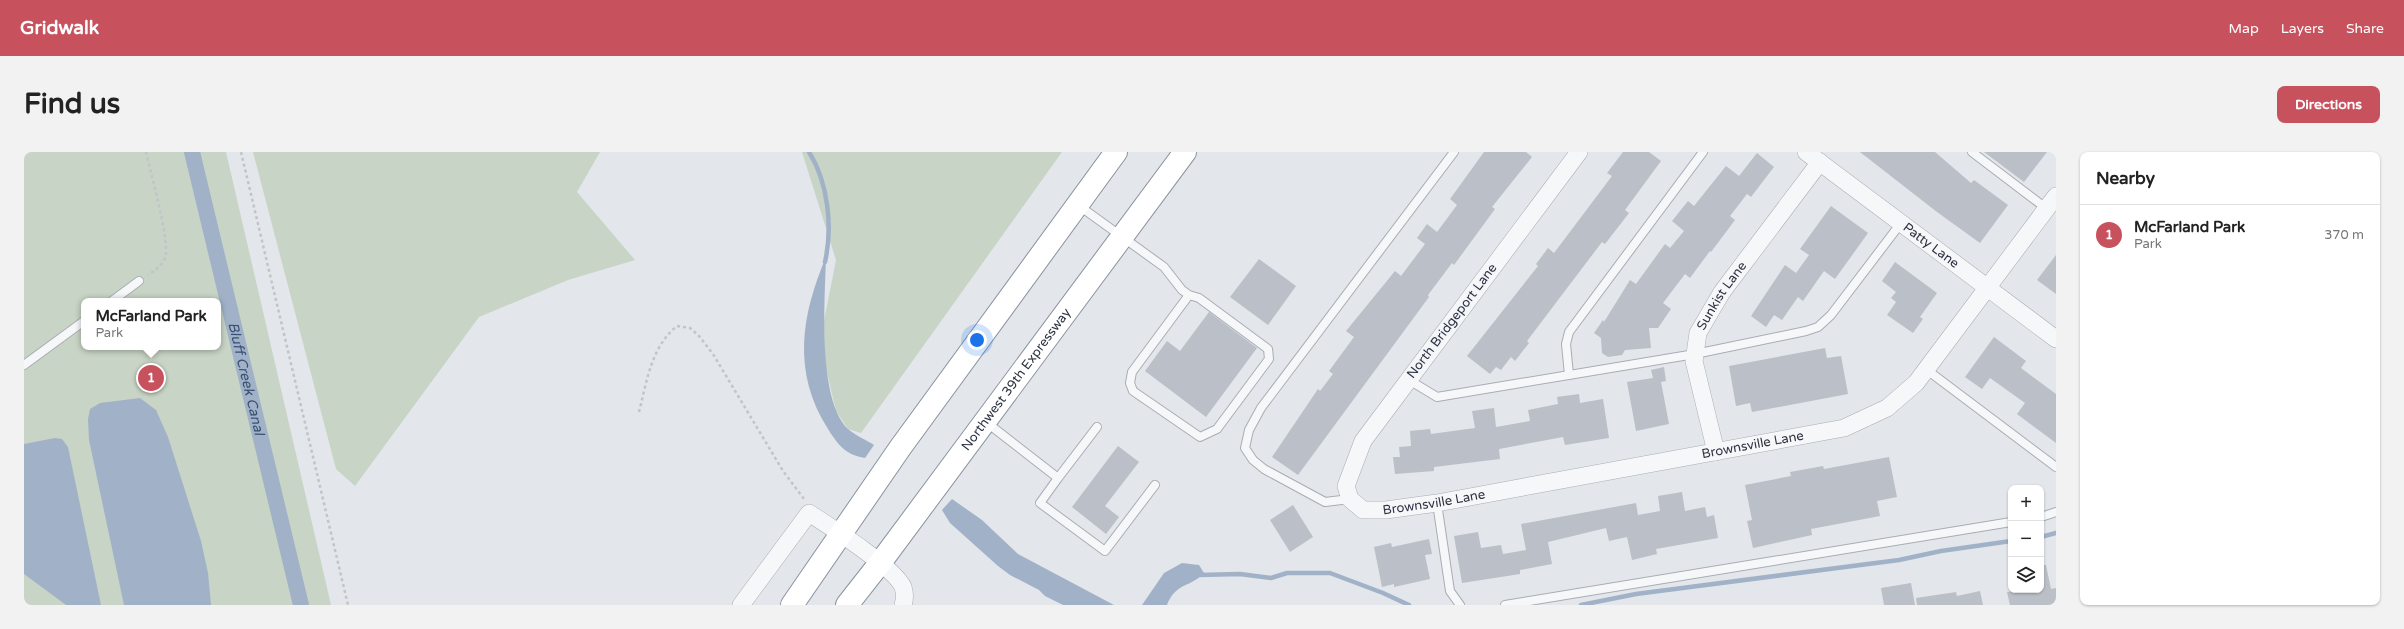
<!DOCTYPE html>
<html lang="en">
<head>
<meta charset="utf-8">
<style>
	body { margin:0; font-family:"Varela Round",sans-serif; background:#f2f2f2; color:#222 }
	.controls { position:absolute; right:12px; bottom:12px; display:grid; overflow:hidden; border-radius:8px; box-shadow:0 1px 3px #0004 }
	.controls button { width:36px; height:36px; display:grid; place-items:center; padding:0; border:0; border-bottom:1px solid #e0e0e0; background:#fff; color:#222; font:20px sans-serif }
	.you { position:absolute; left:953px; top:188px; width:14px; height:14px; margin:-10px; border:3px solid #fff; border-radius:50%; background:#1a73e8; box-shadow:0 0 0 6px #1a73e833 }
	.badge { display:grid; place-items:center; width:26px; height:26px; border-radius:50%; background:#c7515d; color:#fff; font-size:13px; font-weight:700 }
	.pin { position:absolute; translate:-50% -50%; border:2px solid #fff; box-shadow:0 1px 4px #0006 }
	.popup { position:absolute; left:57px; top:146px; width:140px; height:52px; box-sizing:border-box; display:grid; place-content:center; border-radius:8px; background:#fff; filter:drop-shadow(0 1px 3px #0005); font-size:13px; white-space:nowrap; color:#767676 }
	.popup b { font-size:15px; color:#222 }
	.popup::after { content:''; position:absolute; left:50%; top:100%; margin-left:-8px; border:8px solid transparent; border-top-color:#fff }
	.list { margin:0; padding:0; list-style:none }
	h2 { display:flex; justify-content:space-between; align-items:center; height:52px; margin:0; padding:0 16px; font-size:17px }
	h2 small { font-size:13px; font-weight:400; color:#767676 }
	.list li { display:grid; grid-template-columns:26px 1fr auto; gap:12px; align-items:center; box-sizing:border-box; height:60px; padding:0 16px; border-top:1px solid #e0e0e0 }
	.list b { display:block; font-size:15px; white-space:nowrap }
	.list p { margin:0; font-size:13px; white-space:nowrap; color:#767676 }
	.list em { font-size:13px; font-style:normal; color:#767676 }
	.icon { flex:none; width:22px; height:22px; fill:none; stroke:currentColor; stroke-width:2; stroke-linecap:round; stroke-linejoin:round }
	.map { position:relative; flex:none; width:2032px; height:453px; overflow:hidden; border-radius:8px }
	header { display:flex; align-items:center; gap:24px; box-sizing:border-box; height:56px; padding:0 20px; background:#c7515d; color:#fff }
	header strong { font-size:19px }
	nav { display:flex; gap:22px; margin-inline-start:auto; font-size:14px }
	.intro { display:flex; align-items:center; justify-content:space-between; box-sizing:border-box; height:96px; padding:0 24px }
	h1 { margin:0; font-size:28px }
	.button { padding:10px 18px; border-radius:8px; background:#c7515d; color:#fff; font-size:14px; font-weight:700 }
	main { display:flex; gap:24px; padding:0 24px }
	aside { flex:1; background:#fff; border-radius:8px; box-shadow:0 1px 3px #0004 }
	.map>svg:first-child { display:block }
	.green { fill:#c8d4c5; fill-rule:evenodd }
	.water { fill:#a1b2c8 }
	.lines { fill:none; stroke-linecap:round; stroke-linejoin:round }
	.stream { stroke:#a1b2c8; stroke-width:4.5 }
	.canal { stroke:#a1b2c8; stroke-width:16 }
	.building { fill:#bbbfc7 }
	.lane-casing { stroke:#a8adb4; stroke-width:10 }
	.street-casing { stroke:#a8adb4; stroke-width:18 }
	.highway-casing { stroke:#8b93a0; stroke-width:24 }
	.path { stroke:#c1c4c9; stroke-width:2.5; stroke-dasharray:3 3; stroke-linecap:butt }
	.lane { stroke:#f6f7f9; stroke-width:8 }
	.street { stroke:#f6f7f9; stroke-width:17 }
	.highway { stroke:#fff; stroke-width:22 }
	.labels { text-anchor:middle; dominant-baseline:central; stroke-width:4; stroke-linejoin:round; paint-order:stroke }
	.street-label { font-size:13px; fill:#2c3342; stroke:#f3f5f8 }
	.water-label { font-size:14px; font-style:italic; fill:#385073; stroke:#f3f5f8 }
</style>
</head>
<body>
<header>
<strong>Gridwalk</strong>
<nav><a>Map</a><a>Layers</a><a>Share</a></nav>
</header>
<div class="intro"><h1>Find us</h1><a class="button">Directions</a></div>
<main>
<div class="map">
<svg width="2032" height="453" viewBox="0 0 2032 453">
	<rect width="100%" height="100%" fill="#e3e6ea"/>
	<g class="green">
		<path d="M0,0H202L307,453H0ZM60,149H194V195H60Z"/>
		<polygon points="229,0 576,0 553,40 611,108 544,128 455,165 331,334 312,317"/>
		<polygon points="778,0 1038,0 837,281 824,277 812,259 801,212 800,169 812,108"/>
	</g>
	<g class="water">
		<path d="M802,105C801,146 793,247 824,277C831,283 842,288 850,293L841,306C822,303 814,293 804,277C768,220 777,164 802,105Z"/>
		<polygon points="116,246 132,258 144,285 177,389 184,421 187,453 100,453 65,288 64,267 66,257 76,251"/>
		<polygon points="31,286 38,287 44,295 77,453 42,453 0,422 0,292"/>
		<polygon points="928,347 958,368 994,402 1090,453 1039,453 1021,444 1015,438 986,423 974,414 926,371 918,358"/>
		<path d="M1158,411L1175,413L1180,421C1166,436 1152,430 1143,453H1118L1140,421Z"/>
	</g>
	<g class="lines">
		<g class="stream">
			<path d="M785,0C804,30 809,75 801,110"/>
			<polyline points="2017,385 2032,381"/>
			<polyline points="1174,423 1216,422 1247,426 1263,421 1306,421 1359,441 1385,453"/>
			<polyline points="1557,453 1612,442 1875,408 1917,399 1987,389"/>
		</g>
		<path class="canal" id="s1" d="M168,0L277,453"/>
	</g>
	<g class="building">
		<polygon points="1460,0 1502,0 1508,5 1468,55 1471,57 1430,113 1428,111 1404,143 1405,145 1274,323 1248,305 1294,237 1296,239 1309,222 1305,219 1330,185 1322,179 1371,119 1377,124 1401,92 1393,86 1403,72 1413,80 1433,53 1426,47"/>
		<polygon points="1599,0 1625,0 1637,9 1601,58 1605,61 1581,92 1578,90 1503,189 1505,191 1491,209 1487,205 1477,218 1472,215 1466,222 1443,204 1514,114 1512,112 1524,96 1530,101 1588,24 1583,21"/>
		<polygon points="1836,0 1911,0 1947,31 1950,28 1984,53 1956,91 1913,60"/>
		<polygon points="1960,0 2023,0 2000,30"/>
		<polygon points="1733,1 1750,15 1727,45 1723,42 1706,64 1711,68 1687,100 1686,99 1666,126 1661,122 1639,151 1647,157 1634,176 1625,176 1627,196 1601,198 1598,203 1584,205 1578,201 1577,186 1570,181 1579,168 1580,170 1606,128 1612,132 1641,92 1646,96 1660,79 1648,69 1664,49 1670,54 1702,14 1715,24"/>
		<polygon points="1807,54 1844,81 1811,127 1800,119 1779,149 1774,145 1758,168 1750,163 1742,175 1727,164 1761,113 1772,121 1785,103 1776,97"/>
		<polygon points="2032,103 2032,142 2013,128"/>
		<polygon points="1235,107 1272,134 1244,173 1206,145"/>
		<polygon points="1871,110 1913,141 1896,165 1899,167 1889,181 1863,163 1872,150 1867,146 1872,140 1858,129"/>
		<polygon points="1185,160 1233,196 1182,265 1121,219 1143,189 1156,199"/>
		<polygon points="1970,185 2002,209 1997,216 2032,242 2032,291 1993,262 2001,251 1966,226 1958,237 1941,225"/>
		<polygon points="1801,196 1803,206 1817,204 1824,242 1728,260 1726,251 1712,254 1705,214"/>
		<polygon points="1640,215 1642,229 1637,230 1645,272 1612,279 1603,230 1629,226 1627,218"/>
		<polygon points="1555,242 1556,251 1579,247 1585,286 1541,293 1539,285 1475,297 1476,307 1410,315 1410,319 1371,322 1369,305 1376,305 1375,295 1387,294 1386,279 1406,277 1407,282 1451,276 1448,259 1470,256 1472,275 1506,269 1504,258 1534,252 1533,245"/>
		<polygon points="1094,294 1115,310 1081,354 1095,365 1082,382 1048,355"/>
		<polygon points="1865,305 1873,345 1853,349 1856,364 1787,377 1788,383 1729,396 1723,369 1728,368 1721,333 1767,324 1766,320 1799,314 1800,317"/>
		<polygon points="1658,340 1661,359 1681,355 1683,365 1690,363 1694,386 1632,397 1633,402 1608,408 1603,385 1585,389 1582,376 1524,390 1528,412 1496,418 1496,422 1438,431 1430,384 1454,380 1457,396 1477,393 1479,402 1502,398 1497,372 1612,351 1614,363 1636,359 1634,344"/>
		<polygon points="1269,353 1289,385 1266,400 1246,368"/>
		<polygon points="1405,387 1408,402 1401,403 1406,427 1370,435 1370,432 1358,435 1350,395 1367,391 1368,395"/>
		<polygon points="2017,413 2022,413 2027,437 2032,436 2032,453 1986,453 1983,440 2017,438"/>
		<polygon points="1887,431 1891,453 1860,453 1857,436"/>
		<polygon points="1956,439 1959,453 1893,453 1892,446 1932,440 1933,444"/>
	</g>
	<g class="lines">
		<defs>
			<g id="lane">
				<polyline points="1948,0 2023,57"/>
				<polyline points="1054,53 1140,115 1158,138 1165,143 1108,220 1106,231 1109,239 1176,285 1193,277 1245,207 1244,197 1175,146 1165,143"/>
				<polyline points="88,149 115,129"/>
				<polyline points="0,213 60,169"/>
				<polyline points="1903,218 2032,315"/>
				<polyline points="1545,223 1542,192 1545,180 1679,0"/>
				<polyline points="1385,228 1413,245 1671,202 1782,179 1794,175 1807,163 1877,71"/>
				<polyline points="962,270 1034,326 1016,351 1081,399 1131,333"/>
				<polyline points="1034,326 1073,275"/>
				<polyline points="1326,347 1301,350 1240,317 1229,308 1221,296 1225,278 1237,256 1430,0"/>
				<polyline points="1413,351 1426,439 1436,453"/>
				<polyline points="2017,365 2032,360"/>
				<polyline points="1481,453 1987,370"/>
			</g>
			<g id="street">
				<path id="s2" d="M1555,0L1339,289L1322,334L1326,347L1339,358H1362L1413,351L1820,276L1863,256L1892,231L2032,44"/>
				<path id="s3" d="M1782,0L2032,187"/>
				<path id="s4" d="M1692,300L1670,209L1674,181L1698,140L1796,10"/>
				<path d="M717,453L785,361C805,374 870,415 879,435C881,441 881,447 879,453"/>
			</g>
			<g id="highway">
				<polyline points="768,453 876,296 1092,0"/>
				<path id="s5" d="M823,453L856,411L1161,0"/>
			</g>
		</defs>
		<use href="#lane" class="lane-casing"/>
		<use href="#street" class="street-casing"/>
		<use href="#highway" class="highway-casing"/>
		<g class="path">
			<path d="M122,0C126,19 147,92 141,106C138,113 131,119 124,123"/>
			<polyline points="217,0 324,453"/>
			<path d="M615,260C623,229 627,195 653,174L666,176L675,184L689,202L759,319L780,347"/>
		</g>
		<use href="#lane" class="lane"/>
		<use href="#street" class="street"/>
		<use href="#highway" class="highway"/>
	</g>
	<g class="labels">
		<g class="street-label">
			<text stroke="none"><textPath href="#s3" startOffset="156">Patty Lane</textPath></text>
			<text stroke="none"><textPath href="#s4" startOffset="166">Sunkist Lane</textPath></text>
			<text transform="translate(1428 169) rotate(-53)">North Bridgeport Lane</text>
			<text stroke="none"><textPath href="#s5" startOffset="282">Northwest 39th Expressway</textPath></text>
			<text stroke="none"><textPath href="#s2" startOffset="835">Brownsville Lane</textPath></text>
			<text stroke="none"><textPath href="#s2" startOffset="511">Brownsville Lane</textPath></text>
		</g>
		<g class="water-label">
			<text stroke="none"><textPath href="#s1" startOffset="233">Bluff Creek Canal</textPath></text>
		</g>
	</g>
</svg>
<div class="controls">
<button>+</button>
<button>−</button>
<button><svg class="icon" aria-label="layers" viewBox="0 0 24 24"><path d="M12 4l9 5-9 5-9-5zM3 14l9 5 9-5"/></svg></button>
</div>
<div class="you"></div>
<div class="pin badge" style="left:127px;top:226px">1</div>
<div class="popup"><b>McFarland Park</b>Park</div>
</div>
<aside>
<h2>Nearby<small></small></h2>
<ul class="list">
<li><span class="badge">1</span><div><b>McFarland Park</b><p>Park</p></div><em>370 m</em></li>
</ul>
</aside>
</main>
</body>
</html>
